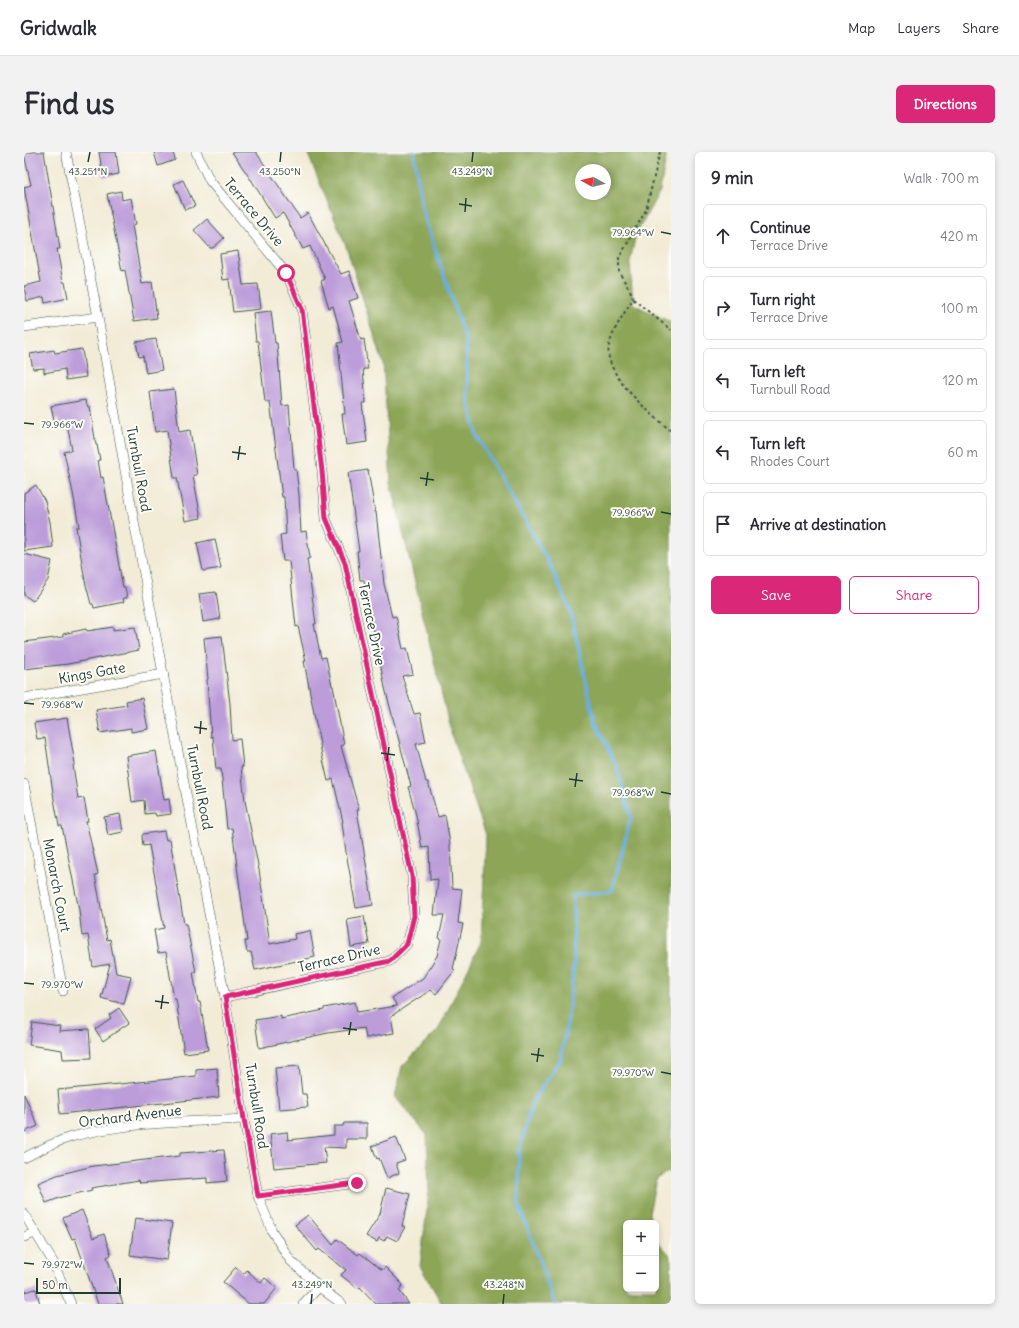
<!DOCTYPE html>
<html lang="en">
<head>
<meta charset="utf-8">
<style>
	body { margin:0; font-family:Delius,sans-serif; background:#f2f2f3; color:#2b2b33 }
	.controls { position:absolute; right:12px; bottom:12px; display:grid; overflow:hidden; border-radius:6px; box-shadow:0 2px 6px #0003 }
	.controls button { width:36px; height:36px; display:grid; place-items:center; padding:0; border:0; border-bottom:1px solid #e1e1e2; background:#fff; color:#2b2b33; font:20px sans-serif }
	.compass { position:absolute; left:551px; top:12px; width:36px; height:36px; border-radius:50%; background:#fff; box-shadow:0 2px 6px #0003; rotate:278deg }
	.scale { position:absolute; left:12px; bottom:10px; width:85px; box-sizing:border-box; padding-left:4px; border:2px solid #1f3d34; border-top:0; font-size:11px; line-height:14px; white-space:nowrap; color:#1f3d34; -webkit-text-stroke:3px #fdfcf7; paint-order:stroke }
	.stop { position:absolute; width:12px; height:12px; margin:-9px; border:3px solid #db2777; border-radius:50%; background:#fff }
	.stop.end { background:#db2777; border-color:#fff; box-shadow:0 1px 4px #0008 }
	.list { margin:0; padding:0; list-style:none }
	h2 { display:flex; justify-content:space-between; align-items:center; height:52px; margin:0; padding:0 16px; font-size:17px }
	h2 small { font-size:13px; font-weight:400; color:#7c7c81 }
	.list li { display:grid; grid-template-columns:26px 1fr auto; gap:12px; align-items:center; box-sizing:border-box; height:64px; margin:0 8px 8px; padding:0 8px; border:1px solid #e1e1e2; border-radius:6px }
	.list b { display:block; font-size:15px; white-space:nowrap }
	.list p { margin:0; font-size:13px; white-space:nowrap; color:#7c7c81 }
	.list em { font-size:13px; font-style:normal; color:#7c7c81 }
	.actions { display:flex; gap:8px; padding:12px 16px }
	.actions a { flex:1; padding:9px 0; border:1px solid #db2777; border-radius:6px; text-align:center; font-size:14px; color:#db2777 }
	.actions .main { background:#db2777; color:#fff }
	.icon { flex:none; width:22px; height:22px; fill:none; stroke:currentColor; stroke-width:2; stroke-linecap:round; stroke-linejoin:round }
	.map { position:relative; flex:none; width:647px; height:1152px; overflow:hidden; border-radius:6px }
	header { display:flex; align-items:center; gap:24px; box-sizing:border-box; height:56px; padding:0 20px; background:#fff; border-bottom:1px solid #e1e1e2 }
	header strong { font-size:19px }
	nav { display:flex; gap:22px; margin-inline-start:auto; font-size:14px }
	.intro { display:flex; align-items:center; justify-content:space-between; box-sizing:border-box; height:96px; padding:0 24px }
	h1 { margin:0; font-size:28px }
	.button { padding:10px 18px; border-radius:6px; background:#db2777; color:#fff; font-size:14px; font-weight:700 }
	main { display:flex; gap:24px; padding:0 24px }
	aside { flex:1; background:#fff; border-radius:6px; box-shadow:0 2px 6px #0003 }
	.map>svg:first-child { display:block }
	.forest { fill:#8ca556; stroke:#567145; fill-rule:evenodd }
	.lines { fill:none; stroke-linecap:round; stroke-linejoin:round }
	.stream { stroke:#69aedf; stroke-width:3.5 }
	.building { fill:#bc9dda }
	.street-casing { stroke:#3f574c; stroke-width:10 }
	.path { stroke:#3f574c; stroke-width:2; stroke-dasharray:3 3; stroke-linecap:butt }
	.street { stroke:#fff; stroke-width:9 }
	.route { stroke:#db2777; stroke-width:5 }
	.ticks { fill:none; stroke:#1f3d34; stroke-width:1.5 }
	.labels { text-anchor:middle; dominant-baseline:central; stroke-width:4; stroke-linejoin:round; paint-order:stroke }
	.street-label { font-size:14px; fill:#1f3d34; stroke:#fdfcf7 }
	.ticks-label { font-size:10px; text-anchor:middle; fill:#1f3d34; stroke:#fdfcf7; stroke-width:4; stroke-linejoin:round; paint-order:stroke }
</style>
</head>
<body>
<header>
<strong>Gridwalk</strong>
<nav><a>Map</a><a>Layers</a><a>Share</a></nav>
</header>
<div class="intro"><h1>Find us</h1><a class="button">Directions</a></div>
<main>
<div class="map">
<svg width="647" height="1152" viewBox="0 0 647 1152">
	<rect width="100%" height="100%" fill="#fdfcf7"/>
	<filter id="ink" filterUnits="userSpaceOnUse"><feTurbulence type="fractalNoise" baseFrequency=".025" numOctaves="2"/><feDisplacementMap in="SourceGraphic" scale="8" xChannelSelector="R" yChannelSelector="G"/><feConvolveMatrix kernelMatrix="1 2 1 2 8 2 1 2 1" color-interpolation-filters="sRGB"/></filter>
	<filter id="wash" filterUnits="userSpaceOnUse"><feTurbulence type="fractalNoise" baseFrequency=".012" numOctaves="4" result="noise"/><feDisplacementMap in="SourceGraphic" scale="16" xChannelSelector="R" yChannelSelector="G"/><feGaussianBlur stdDeviation="0.9" result="paint"/><feColorMatrix in="noise" values="0 0 0 0 0 0 0 0 0 0 0 0 0 0 0 0 0 1.4 0 .05"/><feComposite in="paint" operator="in"/></filter>
	<g filter="url(#wash)">
		<rect width="100%" height="100%" fill="#f2ecd7"/>
		<path class="forest" d="M283,0H643L636,39L612,82L606,110L609,152L647,170V1018L632,1027L625,1062L628,1071H602V1137H632V1088L647,1104V1152H418L396,1114L405,1040L403,983L371,945L378,914L414,878L457,790L462,683L428,585L367,330L359,211L323,97ZM557,18H581V42H557Z"/>
		<g class="lines">
			<polyline class="stream" points="390,0 398,57 442,190 444,244 452,282 524,409 546,458 571,570 593,615 607,665 588,739 549,743 550,810 544,865 537,907 509,948 495,1000 495,1053 531,1152"/>
		</g>
		<g id="blocks">
			<g class="building">
				<polygon points="8,0 20,0 36,97 33,97 39,130 41,130 44,146 21,151 20,145 3,149 0,134 17,130 0,35 7,33 0,2"/>
				<polygon points="75,0 92,0 95,22 79,25"/>
				<polygon points="130,0 149,0 151,8 134,14"/>
				<polygon points="208,0 232,0 276,66 284,61 317,122 325,119 334,146 325,149 337,188 340,187 344,217 339,217 342,251 338,251 343,290 322,293 318,262 321,262 314,191 319,190 309,154 305,156 297,129 301,127 286,94 279,97 259,61 251,66 228,29 228,28 227,28"/>
				<polygon points="159,28 171,54 161,58 150,32"/>
				<polygon points="97,39 98,48 107,46 112,72 108,73 118,132 128,130 133,166 110,169 101,118 98,119 83,42"/>
				<polygon points="183,67 200,86 189,96 186,96 170,78"/>
				<polygon points="214,99 219,133 234,132 237,157 209,160 205,127 199,128 196,102"/>
				<polygon points="247,159 251,191 253,191 258,254 265,253 270,317 272,317 275,343 277,380 282,379 286,406 283,407 292,472 290,472 297,506 302,505 308,534 309,534 320,593 317,594 335,658 333,658 349,753 332,756 322,700 318,670 319,670 309,627 304,629 298,603 280,509 282,509 274,474 272,475 265,409 259,409 256,383 262,382 260,345 258,345 246,250 241,250 234,189 232,189 229,161"/>
				<polygon points="132,187 138,218 122,221 119,204 115,205 112,190"/>
				<polygon points="58,197 62,225 42,228 41,217 20,221 20,216 9,217 6,202 30,198 31,201"/>
				<polygon points="150,237 155,280 166,278 173,323 169,323 177,366 161,369 153,326 150,326 143,278 131,280 126,240"/>
				<polygon points="61,248 64,255 66,255 72,293 73,293 76,308 74,308 77,326 79,325 98,430 99,435 101,435 103,446 99,446 100,450 70,456 69,452 67,452 61,429 52,375 55,375 49,341 40,300 48,298 43,272 35,274 34,267 30,268 27,254"/>
				<polygon points="344,318 351,360 352,360 360,432 368,465 372,464 379,497 383,496 389,522 378,524 390,562 396,561 402,590 392,592 402,630 404,630 414,665 421,663 426,692 428,736 438,737 434,771 439,772 429,817 431,818 412,842 407,838 367,864 370,881 342,886 340,876 304,881 235,896 231,868 257,864 257,867 300,858 300,856 331,850 333,860 373,854 368,846 399,826 413,804 417,787 415,786 420,763 410,763 414,727 406,728 405,695 398,696 392,663 384,635 387,634 361,536 340,428 336,428 333,399 335,399 324,321"/>
				<polygon points="12,333 21,349 26,370 29,395 0,399 0,341"/>
				<polygon points="191,387 197,416 179,419 173,391"/>
				<polygon points="0,402 28,409 24,428 9,449 0,443"/>
				<polygon points="192,440 196,467 179,470 175,442"/>
				<polygon points="89,475 89,478 111,475 115,498 44,512 0,517 0,490 39,485 39,482 62,477 63,479"/>
				<polygon points="198,484 206,552 208,588 216,587 219,615 217,615 221,649 235,718 246,792 271,787 270,782 286,779 291,805 231,818 227,800 223,800 221,789 223,789 208,676 203,677 197,617 192,617 189,585 187,585 183,528 184,527 180,486"/>
				<polygon points="118,546 124,577 107,580 107,576 76,581 72,558 103,553 102,549"/>
				<polygon points="43,566 51,612 49,613 54,647 60,646 64,669 62,669 74,722 71,723 83,788 86,787 92,821 107,824 100,852 77,846 86,812 69,815 64,783 58,784 55,758 38,674 35,674 30,647 21,586 13,587 10,571"/>
				<polygon points="132,599 140,648 145,647 147,662 132,664 131,661 121,662 120,648 108,650 102,604"/>
				<polygon points="96,662 99,680 84,683 80,665"/>
				<polygon points="140,679 142,688 146,687 160,772 162,772 172,820 169,820 174,850 176,850 184,898 160,901 152,847 150,847 142,800 134,801 130,778 140,776 125,693 119,694 118,684 119,682"/>
				<polygon points="340,764 345,792 327,795 323,767"/>
				<polygon points="95,856 105,871 79,889 71,877 87,866 85,863"/>
				<polygon points="8,870 36,874 35,879 65,877 67,906 39,907 38,898 5,893"/>
				<polygon points="275,914 278,942 282,942 284,955 255,957 251,916"/>
				<polygon points="193,916 195,945 36,962 34,938 146,927 172,924 172,918"/>
				<polygon points="0,942 14,974 0,980"/>
				<polygon points="320,971 343,971 343,987 322,987 322,996 300,995 302,1011 250,1016 246,982 263,980 264,988 310,983 310,974 319,974"/>
				<polygon points="372,985 381,1008 372,1011 375,1021 363,1026 355,1006 353,1007 348,994"/>
				<polygon points="200,998 203,1029 183,1031 183,1026 116,1031 115,1028 67,1036 68,1038 38,1045 22,1051 14,1031 33,1023 69,1014 156,1004 156,1001"/>
				<polygon points="362,1036 386,1042 378,1074 381,1075 373,1089 363,1084 360,1089 355,1086 353,1090 342,1084 356,1062"/>
				<polygon points="58,1058 69,1086 80,1082 87,1103 83,1105 99,1152 74,1152 51,1086 48,1087 39,1066"/>
				<polygon points="284,1063 309,1093 313,1087 334,1103 336,1101 358,1118 361,1115 379,1133 375,1138 385,1152 352,1152 336,1135 334,1137 317,1123 322,1118 295,1097 293,1099 271,1073"/>
				<polygon points="111,1066 148,1071 143,1108 106,1103"/>
				<polygon points="212,1115 220,1122 223,1118 237,1131 241,1126 253,1136 240,1152 225,1152 199,1130"/>
				<polygon points="12,1137 16,1152 0,1152 0,1140"/>
			</g>
		</g>
	</g>
	<g filter="url(#ink)">
		<use href="#blocks" fill-opacity="0" stroke="#3f574c" stroke-width="1"/>
		<g class="lines">
			<defs>
				<g id="street">
					<polyline points="42,0 74,165 111,375 201,845 220,967 234,1044 248,1079 266,1108 295,1135 318,1152"/>
					<polyline points="172,0 186,29 262,121 278,157 298,319 302,367 321,411 388,724 390,764 383,792 366,809 201,845"/>
					<polyline points="0,175 74,165"/>
					<polyline points="0,546 140,522"/>
					<polyline points="0,632 39,839"/>
					<path d="M0,1006C15,998 31,990 47,985C100,970 165,970 220,967"/>
					<polyline points="234,1044 333,1031"/>
					<polyline points="0,1062 29,1110 47,1152"/>
					<polyline points="0,1085 11,1081"/>
					<polyline points="279,1152 295,1135"/>
				</g>
			</defs>
			<use href="#street" class="street-casing"/>
			<g class="path">
				<path d="M636,0L622,58L595,106V120L608,142L609,147C600,162 589,177 585,194C579,224 627,261 647,279"/>
				<polyline points="609,147 647,178"/>
			</g>
			<use href="#street" class="street"/>
		</g>
	</g>
	<g class="lines" filter="url(#ink)">
		<polyline class="route" points="262,121 278,157 298,319 302,366 321,411 388,724 390,764 383,792 366,809 201,845 220,967 234,1044 333,1031"/>
	</g>
	<path class="ticks" d="M64,10L66,0M256,10L257,0M448,10L449,0M435,52L448,54M441,60L442,46M637,80L647,82M0,271L10,272M208,300L222,302M214,308L216,294M396,326L410,328M402,334L404,320M637,360L647,362M0,551L10,552M170,575L183,577M176,582L177,569M357,601L371,603M363,609L365,595M545,627L559,629M551,635L553,621M637,640L647,642M0,831L10,832M131,849L145,851M137,857L139,843M319,876L333,878M325,883L327,870M507,902L520,904M513,910L515,896M637,920L647,922M0,1111L10,1112M287,1152L288,1142M479,1152L480,1142"/>
	<g class="labels">
		<g class="street-label">
			<text transform="translate(230 60) rotate(50)">Terrace Drive</text>
			<text transform="translate(115 317) rotate(80)">Turnbull Road</text>
			<text transform="translate(348 472) rotate(78)">Terrace Drive</text>
			<text transform="translate(68 521) rotate(-10)">Kings Gate</text>
			<text transform="translate(176 635) rotate(79)">Turnbull Road</text>
			<text transform="translate(33 733) rotate(79)">Monarch Court</text>
			<text transform="translate(315 806) rotate(-13)">Terrace Drive</text>
			<text transform="translate(233 954) rotate(81)">Turnbull Road</text>
			<text transform="translate(106 964) rotate(-7)">Orchard Avenue</text>
		</g>
	</g>
	<g class="ticks-label">
		<text x="64" y="23">43.251°N</text>
		<text x="256" y="23">43.250°N</text>
		<text x="448" y="23">43.249°N</text>
		<text x="609" y="84">79.964°W</text>
		<text x="38" y="276">79.966°W</text>
		<text x="609" y="364">79.966°W</text>
		<text x="38" y="556">79.968°W</text>
		<text x="609" y="644">79.968°W</text>
		<text x="38" y="836">79.970°W</text>
		<text x="609" y="924">79.970°W</text>
		<text x="38" y="1116">79.972°W</text>
		<text x="288" y="1136">43.249°N</text>
		<text x="480" y="1136">43.248°N</text>
	</g>
</svg>
<div class="controls">
<button>+</button>
<button>−</button>
</div>
<svg class="compass" viewBox="-18 -18 36 36"><path d="M0-13l5 13h-10z" fill="#e53935"/><path d="M0 13l5-13h-10z" fill="#7c7c81"/></svg>
<div class="scale">50 m</div>
<div class="stop" style="left:262px;top:121px"></div>
<div class="stop end" style="left:333px;top:1031px"></div>
</div>
<aside>
<h2>9 min<small>Walk · 700 m</small></h2>
<ul class="list">
<li><svg class="icon" aria-label="ahead" viewBox="0 0 24 24"><path d="M12 20V5M6 11l6-6 6 6"/></svg><div><b>Continue</b><p>Terrace Drive</p></div><em>420 m</em></li>
<li><svg class="icon" aria-label="right" viewBox="0 0 24 24"><path d="M7 20v-9h11M14 6l5 5-5 5"/></svg><div><b>Turn right</b><p>Terrace Drive</p></div><em>100 m</em></li>
<li><svg class="icon" aria-label="left" viewBox="0 0 24 24"><path d="M17 20v-9H6M10 6l-5 5 5 5"/></svg><div><b>Turn left</b><p>Turnbull Road</p></div><em>120 m</em></li>
<li><svg class="icon" aria-label="left" viewBox="0 0 24 24"><path d="M17 20v-9H6M10 6l-5 5 5 5"/></svg><div><b>Turn left</b><p>Rhodes Court</p></div><em>60 m</em></li>
<li><svg class="icon" aria-label="arrive" viewBox="0 0 24 24"><path d="M6 21V4h12l-3 4 3 4H6"/></svg><div><b>Arrive at destination</b></div></li>
</ul>
<div class="actions"><a class="main">Save</a><a>Share</a></div>
</aside>
</main>
</body>
</html>
